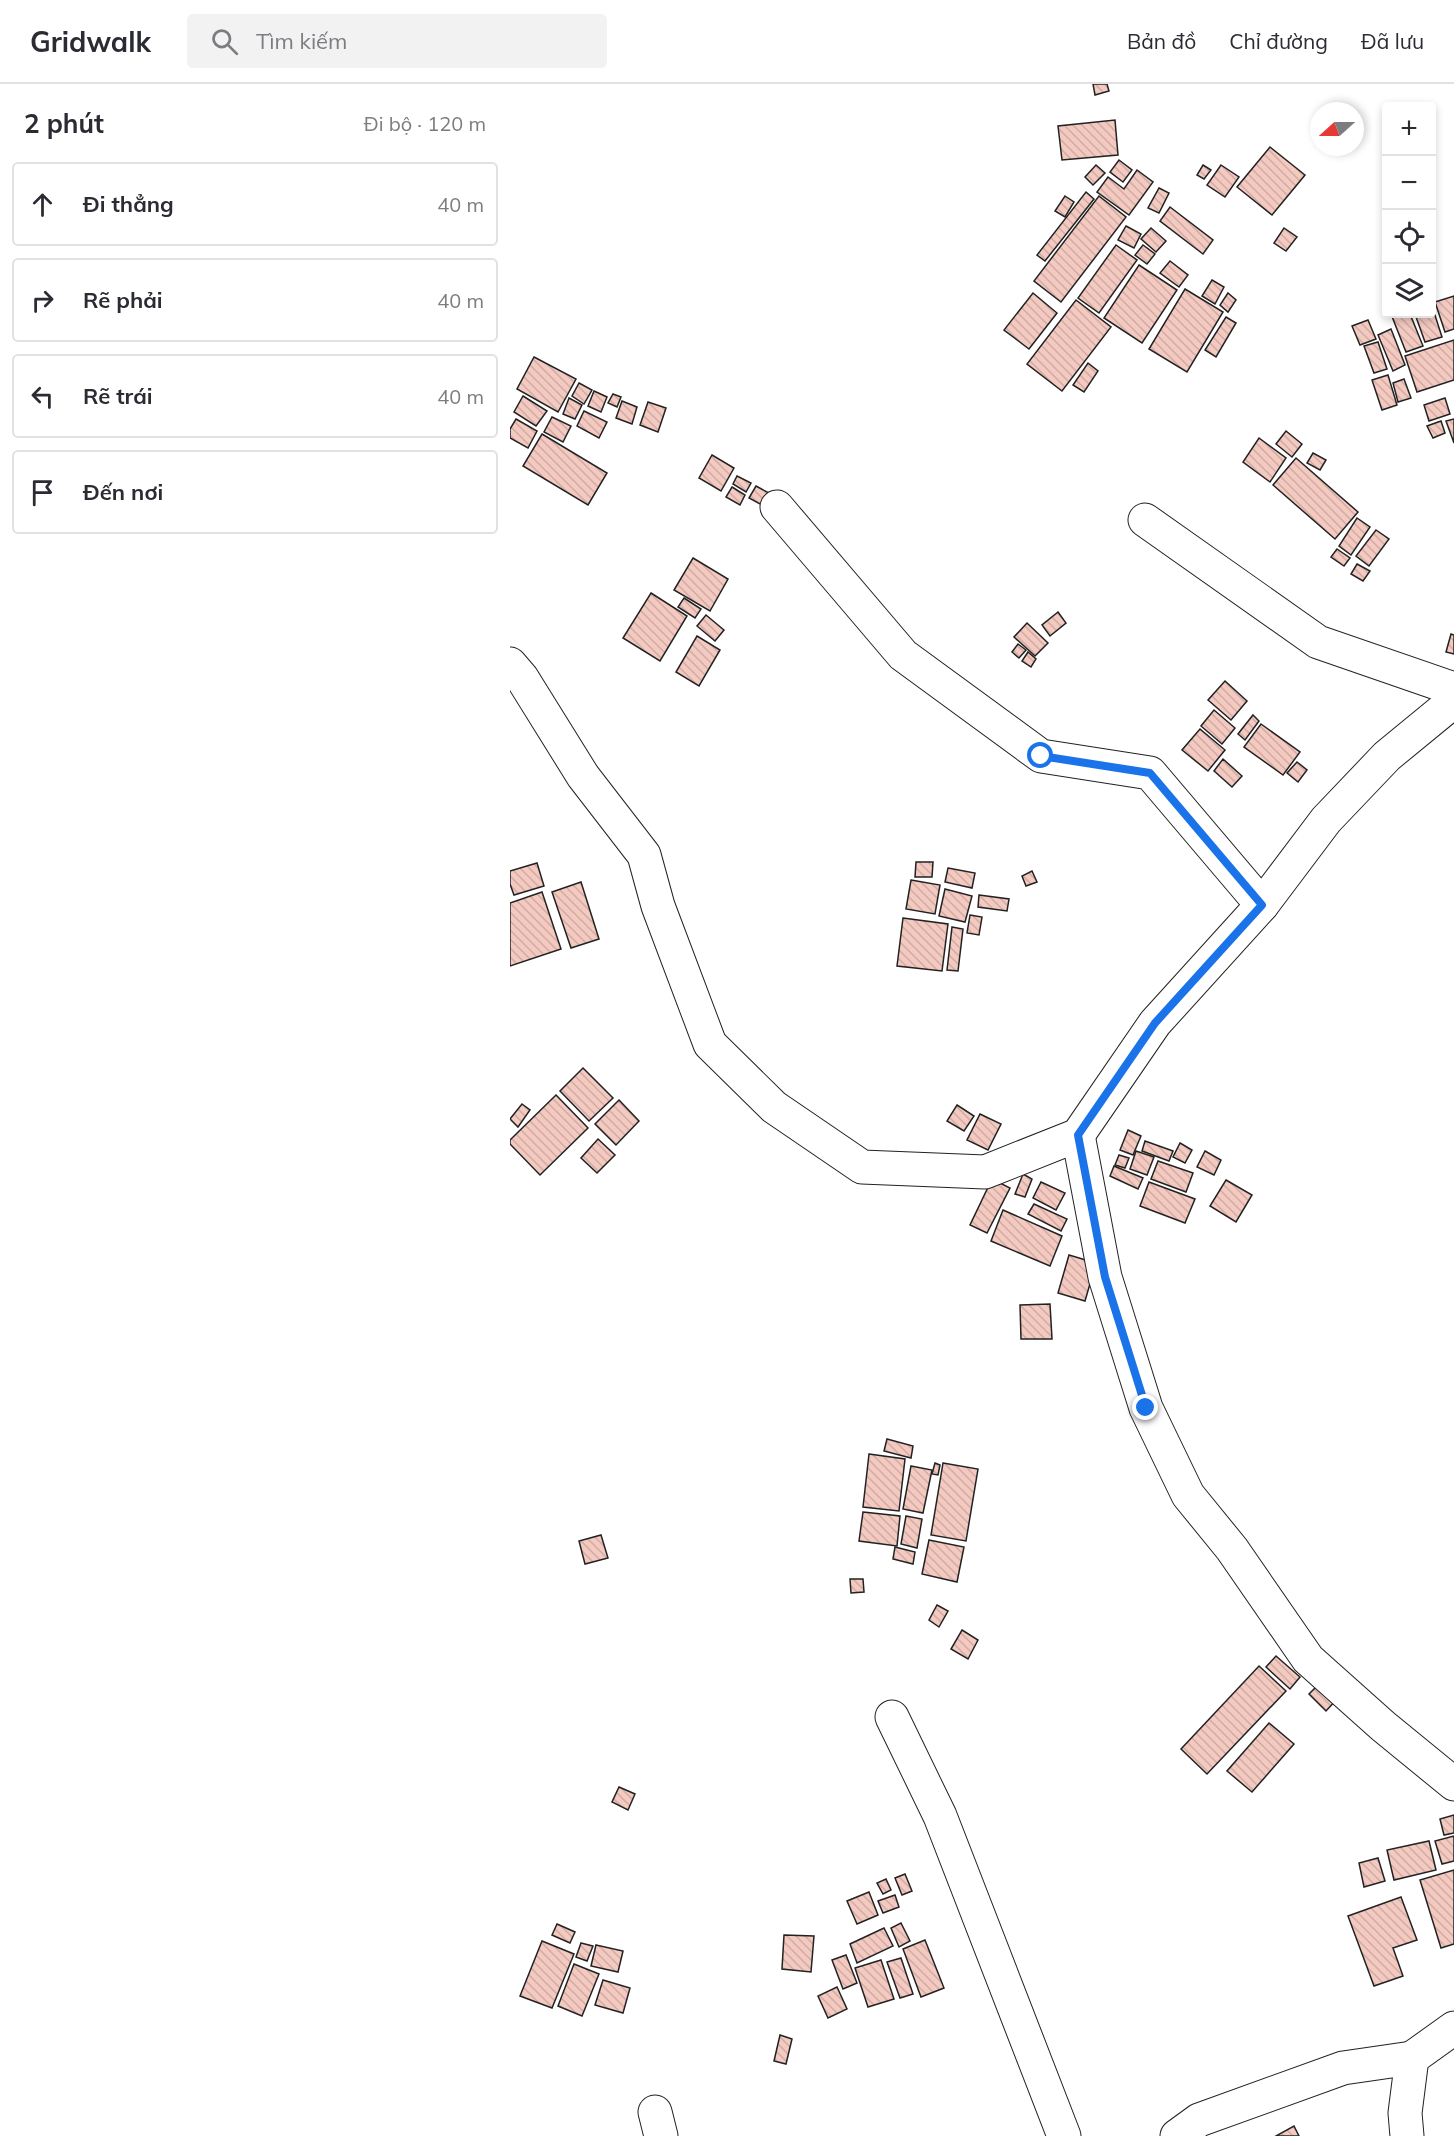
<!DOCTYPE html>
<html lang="vi">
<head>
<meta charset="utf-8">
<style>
	body { margin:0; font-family:Mulish,sans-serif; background:#f2f2f3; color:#2b2b33 }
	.controls { position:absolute; right:18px; top:18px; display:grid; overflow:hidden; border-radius:6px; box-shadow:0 3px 9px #0003 }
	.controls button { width:54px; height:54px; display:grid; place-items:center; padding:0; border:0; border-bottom:2px solid #e1e1e2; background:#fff; color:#2b2b33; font:30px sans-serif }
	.compass { position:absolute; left:800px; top:18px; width:54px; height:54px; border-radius:50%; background:#fff; box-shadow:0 3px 9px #0003; rotate:249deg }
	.stop { position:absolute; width:18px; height:18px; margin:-14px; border:4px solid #1a73e8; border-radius:50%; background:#fff }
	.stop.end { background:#1a73e8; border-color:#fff; box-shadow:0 2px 6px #0008 }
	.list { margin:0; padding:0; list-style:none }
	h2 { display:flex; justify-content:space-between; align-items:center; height:78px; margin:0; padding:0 24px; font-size:26px }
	h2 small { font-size:20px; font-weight:400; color:#7c7c81 }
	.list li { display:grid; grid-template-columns:39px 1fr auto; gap:18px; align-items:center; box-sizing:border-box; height:84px; margin:0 12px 12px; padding:0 12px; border:2px solid #e1e1e2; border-radius:6px }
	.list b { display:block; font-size:22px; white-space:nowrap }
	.list em { font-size:20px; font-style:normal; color:#7c7c81 }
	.icon { flex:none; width:33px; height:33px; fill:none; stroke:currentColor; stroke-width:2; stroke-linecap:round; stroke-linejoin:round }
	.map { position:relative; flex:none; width:944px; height:2052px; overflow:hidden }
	header { display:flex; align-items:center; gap:36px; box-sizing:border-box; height:84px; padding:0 30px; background:#fff; border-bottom:2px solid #e1e1e2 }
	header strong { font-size:28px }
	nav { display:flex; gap:33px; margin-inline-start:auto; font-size:21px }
	.search { width:420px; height:54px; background:#f2f2f3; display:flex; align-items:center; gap:15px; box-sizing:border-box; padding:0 21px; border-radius:6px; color:#7c7c81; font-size:22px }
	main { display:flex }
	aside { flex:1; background:#fff }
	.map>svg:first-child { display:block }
	.building { fill:url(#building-back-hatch); stroke:#222; stroke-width:1.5 }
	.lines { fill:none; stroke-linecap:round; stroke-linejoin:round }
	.minor-casing { stroke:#222; stroke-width:35 }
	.minor { stroke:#fff; stroke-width:33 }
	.route { stroke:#1a73e8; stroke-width:8 }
</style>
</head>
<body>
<header>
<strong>Gridwalk</strong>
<div class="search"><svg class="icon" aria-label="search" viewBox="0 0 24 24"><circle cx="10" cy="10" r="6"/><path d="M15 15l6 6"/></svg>Tìm kiếm</div>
<nav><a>Bản đồ</a><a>Chỉ đường</a><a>Đã lưu</a></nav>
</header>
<main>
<aside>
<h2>2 phút<small>Đi bộ · 120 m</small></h2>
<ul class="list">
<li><svg class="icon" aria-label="ahead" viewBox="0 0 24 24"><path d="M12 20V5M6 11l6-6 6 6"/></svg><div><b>Đi thẳng</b></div><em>40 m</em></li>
<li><svg class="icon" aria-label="right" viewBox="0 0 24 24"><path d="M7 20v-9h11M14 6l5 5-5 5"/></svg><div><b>Rẽ phải</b></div><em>40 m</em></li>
<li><svg class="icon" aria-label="left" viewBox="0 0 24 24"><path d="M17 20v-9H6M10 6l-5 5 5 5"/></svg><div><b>Rẽ trái</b></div><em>40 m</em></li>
<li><svg class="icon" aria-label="arrive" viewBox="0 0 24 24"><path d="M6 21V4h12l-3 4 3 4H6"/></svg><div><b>Đến nơi</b></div></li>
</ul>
</aside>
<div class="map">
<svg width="944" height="2052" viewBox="0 0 944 2052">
	<defs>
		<pattern id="building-back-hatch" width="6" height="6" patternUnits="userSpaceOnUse" patternTransform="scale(1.5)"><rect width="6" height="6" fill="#f3c9c0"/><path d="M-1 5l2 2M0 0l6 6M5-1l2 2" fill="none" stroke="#d0aca5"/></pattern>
	</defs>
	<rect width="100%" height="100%" fill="#fff"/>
	<g class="building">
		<polygon points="583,0 597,0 599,7 585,11"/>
		<polygon points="605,36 608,71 552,76 548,42"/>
		<polygon points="760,63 795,91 762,131 727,103"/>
		<polygon points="609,76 622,86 613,98 600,88"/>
		<polygon points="586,81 595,89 583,101 575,93"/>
		<polygon points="693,81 701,86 694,95 687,91"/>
		<polygon points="711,81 729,93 715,113 697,101"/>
		<polygon points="627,86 643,98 619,131 587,108 598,93 614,105"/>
		<polygon points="649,104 659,109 649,129 638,124"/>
		<polygon points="576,108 584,115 535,177 527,171"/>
		<polygon points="555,112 564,118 555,133 545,127"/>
		<polygon points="589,112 616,133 551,218 524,197"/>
		<polygon points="660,123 703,156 693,170 650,137"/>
		<polygon points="616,142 631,150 624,164 608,156"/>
		<polygon points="641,144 656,157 646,168 631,155"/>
		<polygon points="774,144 787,153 776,167 764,159"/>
		<polygon points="606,161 627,176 589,229 568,214"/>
		<polygon points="633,161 645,170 637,180 625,171"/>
		<polygon points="660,177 678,191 669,203 650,189"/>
		<polygon points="629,181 667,206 632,259 594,234"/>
		<polygon points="702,196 714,203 705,220 692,212"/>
		<polygon points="675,205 713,228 677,288 639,265"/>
		<polygon points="523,209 547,229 519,265 494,246"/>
		<polygon points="718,209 726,216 718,228 710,221"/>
		<polygon points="944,212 944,245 935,248 925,218"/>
		<polygon points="566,216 601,243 552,307 517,280"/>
		<polygon points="922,222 932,253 915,258 905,230 922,230"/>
		<polygon points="881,230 900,230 913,262 896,268"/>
		<polygon points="716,233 726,239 706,273 695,266"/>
		<polygon points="858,236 866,255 850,261 842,242"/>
		<polygon points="881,245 895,281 883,287 868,251"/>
		<polygon points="944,256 944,296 907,308 895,272"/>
		<polygon points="868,258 877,285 864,289 854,262"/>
		<polygon points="24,273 66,295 48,328 7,305"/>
		<polygon points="578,279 588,287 574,308 563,301"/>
		<polygon points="878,291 887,321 872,326 862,296"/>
		<polygon points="894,295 901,314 888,318 883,299"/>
		<polygon points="69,299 82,306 74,320 62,312"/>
		<polygon points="84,307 97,313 91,328 78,322"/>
		<polygon points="103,310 111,313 107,323 98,319"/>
		<polygon points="13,312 37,327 26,342 4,328"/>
		<polygon points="59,314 72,321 65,335 53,330"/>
		<polygon points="935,314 940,330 919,337 914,321"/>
		<polygon points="112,317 127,323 122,340 106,334"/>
		<polygon points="138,318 156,324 148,348 130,341"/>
		<polygon points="74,327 97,338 89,354 67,342"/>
		<polygon points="42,333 61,342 53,358 34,348"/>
		<polygon points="6,335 27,347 18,364 0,354 0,345"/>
		<polygon points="944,335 944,359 936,337"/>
		<polygon points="931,337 935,349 923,354 917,342"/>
		<polygon points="776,347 792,360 782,373 766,360"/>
		<polygon points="32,350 97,389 78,421 13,382"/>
		<polygon points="749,354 776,374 760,398 733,378"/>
		<polygon points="803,369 816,376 810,386 797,379"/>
		<polygon points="202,371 224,384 211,407 189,394"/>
		<polygon points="786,374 848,428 825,455 763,401"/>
		<polygon points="227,392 241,399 236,408 223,400"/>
		<polygon points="246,402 259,409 252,421 239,414"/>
		<polygon points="222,403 235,411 230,421 216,413"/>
		<polygon points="847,434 860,443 841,471 829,462"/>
		<polygon points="866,446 879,455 859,482 846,472"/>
		<polygon points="827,465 840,474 834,482 821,473"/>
		<polygon points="183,474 218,495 200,527 164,506"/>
		<polygon points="847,480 860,487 853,497 841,490"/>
		<polygon points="141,509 177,532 150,577 113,554"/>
		<polygon points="174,514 191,525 185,534 168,523"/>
		<polygon points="548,528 556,539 540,552 532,541"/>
		<polygon points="196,531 214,546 205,557 187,542"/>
		<polygon points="517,539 538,559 525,572 504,553"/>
		<polygon points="941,550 944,551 944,570 936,568"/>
		<polygon points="187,552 210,566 189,602 166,588"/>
		<polygon points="508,560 516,566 509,574 502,568"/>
		<polygon points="518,568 526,575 521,583 512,577"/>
		<polygon points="715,597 737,617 721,636 698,616"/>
		<polygon points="704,626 725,644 712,660 691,642"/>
		<polygon points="743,631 749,637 735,656 728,650"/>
		<polygon points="751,640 790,668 773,691 734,663"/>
		<polygon points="690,645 715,666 698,687 672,666"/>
		<polygon points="713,675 732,692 722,703 704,687"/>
		<polygon points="787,678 797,686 788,698 777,689"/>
		<polygon points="406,778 423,778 422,793 405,793"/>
		<polygon points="27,779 34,802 4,811 0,800 0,787"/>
		<polygon points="438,784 465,789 462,804 435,798"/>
		<polygon points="522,787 527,798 516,802 512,792"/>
		<polygon points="401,796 430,801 425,830 396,825"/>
		<polygon points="71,798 89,855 61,864 42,808"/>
		<polygon points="435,805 462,812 455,838 429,832"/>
		<polygon points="32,808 51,865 0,882 0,819"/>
		<polygon points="469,811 499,815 497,827 468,823"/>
		<polygon points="460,831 472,833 469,851 457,849"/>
		<polygon points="393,834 438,840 432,887 387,882"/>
		<polygon points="442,843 453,845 448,887 437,886"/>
		<polygon points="73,984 103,1014 79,1037 50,1007"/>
		<polygon points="46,1011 78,1044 30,1091 0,1060 0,1056"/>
		<polygon points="109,1016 129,1037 106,1061 85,1040"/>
		<polygon points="12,1020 20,1026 8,1043 0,1035"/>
		<polygon points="447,1021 464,1032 454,1047 437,1037"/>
		<polygon points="470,1030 491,1040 478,1066 457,1056"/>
		<polygon points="618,1046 631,1052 623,1071 610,1066"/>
		<polygon points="88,1055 105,1071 87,1089 71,1074"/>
		<polygon points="635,1057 663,1067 659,1077 632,1067"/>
		<polygon points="670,1059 682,1066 675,1079 663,1073"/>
		<polygon points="626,1067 644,1073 637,1091 620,1085"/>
		<polygon points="695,1067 711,1076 704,1091 687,1083"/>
		<polygon points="609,1071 619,1074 615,1084 605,1081"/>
		<polygon points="648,1077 683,1089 676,1108 641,1095"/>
		<polygon points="604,1082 633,1094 628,1105 600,1092"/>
		<polygon points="513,1090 522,1095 515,1113 505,1110"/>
		<polygon points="482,1095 500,1104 477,1149 460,1141"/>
		<polygon points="716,1096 742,1111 726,1138 700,1122"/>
		<polygon points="531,1098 555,1109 546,1126 523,1114"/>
		<polygon points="639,1098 685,1115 675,1139 630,1122"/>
		<polygon points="524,1120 557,1135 551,1147 518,1130"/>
		<polygon points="493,1126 552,1152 540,1182 481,1157"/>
		<polygon points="559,1171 586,1179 575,1217 548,1209"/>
		<polygon points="540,1220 542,1255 511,1255 510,1221"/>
		<polygon points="377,1355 403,1362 401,1374 374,1367"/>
		<polygon points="359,1370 395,1375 389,1427 353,1423"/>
		<polygon points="425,1379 430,1381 428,1391 422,1390"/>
		<polygon points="433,1379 468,1385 456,1457 421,1451"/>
		<polygon points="401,1382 422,1386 413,1429 393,1425"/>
		<polygon points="353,1428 390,1432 387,1462 349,1457"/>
		<polygon points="396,1432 412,1435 407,1464 391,1460"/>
		<polygon points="91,1451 98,1474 75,1480 69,1457"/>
		<polygon points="419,1456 454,1463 447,1498 412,1490"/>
		<polygon points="385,1463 405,1468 403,1480 383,1475"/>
		<polygon points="340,1495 353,1495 354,1508 341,1509"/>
		<polygon points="427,1521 438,1527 429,1543 419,1536"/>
		<polygon points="452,1546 468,1556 458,1575 441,1565"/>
		<polygon points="766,1572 790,1593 780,1605 756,1583"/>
		<polygon points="749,1582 776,1607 697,1690 671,1665"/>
		<polygon points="811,1598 828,1614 816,1627 799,1610"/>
		<polygon points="759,1639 784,1660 742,1708 717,1687"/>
		<polygon points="109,1703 125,1710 118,1726 102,1718"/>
		<polygon points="944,1731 944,1749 934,1751 930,1735"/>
		<polygon points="944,1752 944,1777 932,1780 925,1757"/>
		<polygon points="919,1757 926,1786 884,1796 877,1766"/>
		<polygon points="868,1774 875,1797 854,1803 849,1779"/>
		<polygon points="944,1786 944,1860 931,1864 910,1796"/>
		<polygon points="395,1790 402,1807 392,1811 385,1794"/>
		<polygon points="376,1795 381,1806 373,1810 367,1799"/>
		<polygon points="359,1808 368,1831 347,1840 337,1817"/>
		<polygon points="385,1811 389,1823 373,1829 368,1817"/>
		<polygon points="891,1813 907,1856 883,1864 893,1892 864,1902 838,1832"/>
		<polygon points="391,1839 400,1857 389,1863 381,1844"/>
		<polygon points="47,1840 65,1848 60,1859 42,1851"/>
		<polygon points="374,1844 383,1862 347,1879 340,1860"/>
		<polygon points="274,1851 304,1852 301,1888 272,1885"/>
		<polygon points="415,1856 434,1904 411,1913 393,1865"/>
		<polygon points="32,1857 64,1870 42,1924 10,1912"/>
		<polygon points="71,1859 83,1862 77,1877 66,1873"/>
		<polygon points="86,1861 113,1867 108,1888 81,1882"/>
		<polygon points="336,1871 347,1899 333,1905 322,1876"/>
		<polygon points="391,1874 403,1910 390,1914 377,1878"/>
		<polygon points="371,1876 384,1915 358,1923 345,1884"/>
		<polygon points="64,1880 89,1890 72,1932 48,1922"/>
		<polygon points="93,1896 120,1904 113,1929 85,1921"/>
		<polygon points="327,1903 337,1925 318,1934 308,1912"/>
		<polygon points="270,1951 282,1955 276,1980 264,1977"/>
		<polygon points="784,2042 789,2052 766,2052"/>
	</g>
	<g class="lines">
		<defs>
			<g id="minor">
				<polyline points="267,423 393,571 531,672 640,689 752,821"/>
				<polyline points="635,436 808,558 944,605"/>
				<polyline points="0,580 12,594 73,692 134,771 148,822 200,960 264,1023 352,1083 475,1088 568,1051 645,939 752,821 816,736 877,672 944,617"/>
				<polyline points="568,1051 595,1193 636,1324 678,1411 722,1465 798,1575 873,1642 944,1700"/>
				<polyline points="382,1633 430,1732 554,2052"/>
				<polyline points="145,2028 151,2052"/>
				<polyline points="667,2052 689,2036 833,1984 902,1974"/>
				<polyline points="897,2052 895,2029 902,1974 944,1944"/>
			</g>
		</defs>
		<use href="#minor" class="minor-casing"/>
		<use href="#minor" class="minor"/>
	</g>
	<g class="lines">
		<polyline class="route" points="531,672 640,689 752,821 645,939 568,1051 595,1193 636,1324"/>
	</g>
</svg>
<div class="controls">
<button>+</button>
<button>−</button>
<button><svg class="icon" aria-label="locate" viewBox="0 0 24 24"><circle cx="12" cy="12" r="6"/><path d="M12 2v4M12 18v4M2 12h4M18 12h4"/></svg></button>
<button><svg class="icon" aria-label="layers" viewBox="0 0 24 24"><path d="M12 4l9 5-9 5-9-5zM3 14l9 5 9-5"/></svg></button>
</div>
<svg class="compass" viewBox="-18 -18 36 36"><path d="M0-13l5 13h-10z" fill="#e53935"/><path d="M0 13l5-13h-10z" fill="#7c7c81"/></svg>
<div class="stop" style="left:531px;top:672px"></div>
<div class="stop end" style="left:636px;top:1324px"></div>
</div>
</main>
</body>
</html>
